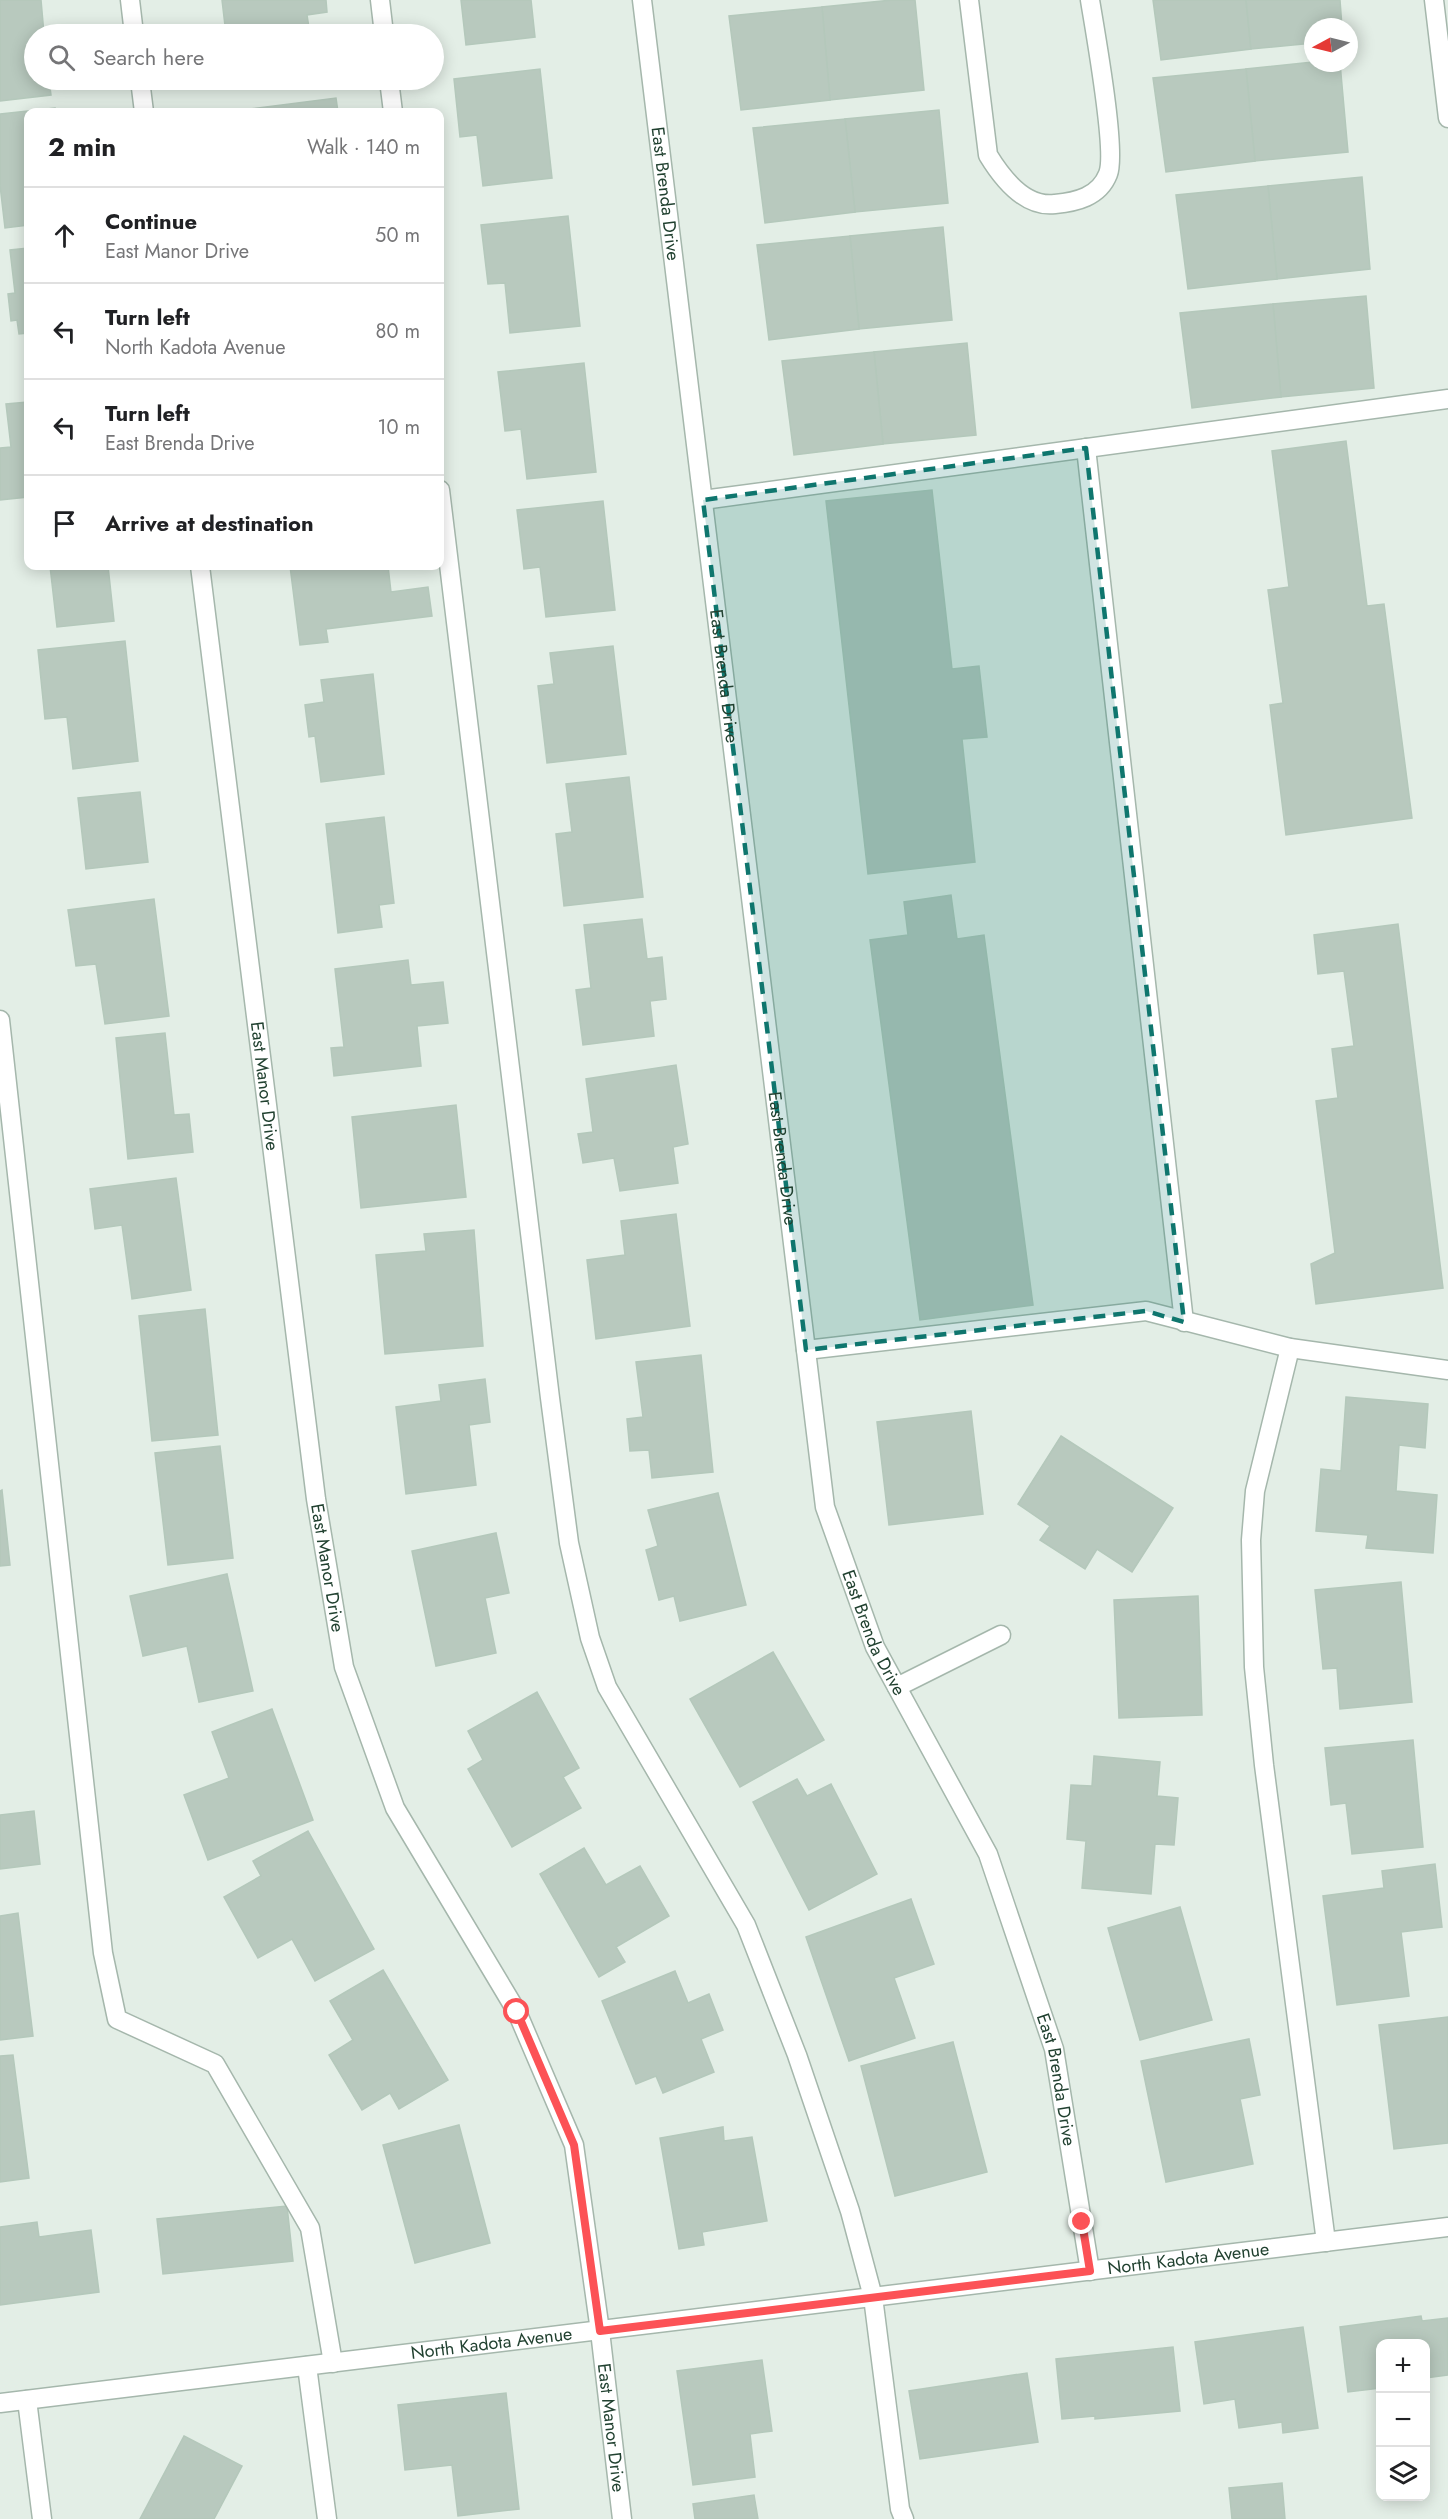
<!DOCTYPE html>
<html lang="en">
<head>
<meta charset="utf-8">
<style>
	body { margin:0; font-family:Jost,sans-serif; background:#f2f2f2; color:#202124 }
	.controls { position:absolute; right:18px; bottom:18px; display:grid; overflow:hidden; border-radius:12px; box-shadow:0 3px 15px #0003 }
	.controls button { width:54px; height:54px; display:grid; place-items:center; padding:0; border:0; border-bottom:2px solid #e0e0e0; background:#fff; color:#202124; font:30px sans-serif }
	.compass { position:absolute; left:1304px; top:18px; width:54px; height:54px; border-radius:50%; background:#fff; box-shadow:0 3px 15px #0003; rotate:263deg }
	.stop { position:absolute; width:18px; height:18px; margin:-14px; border:4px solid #fc5256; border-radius:50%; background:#fff }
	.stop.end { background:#fc5256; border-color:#fff; box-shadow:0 2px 6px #0008 }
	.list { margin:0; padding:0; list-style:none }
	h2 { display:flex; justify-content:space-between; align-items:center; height:78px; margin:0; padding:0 24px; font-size:26px }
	h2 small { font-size:20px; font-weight:400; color:#757577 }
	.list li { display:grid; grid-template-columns:39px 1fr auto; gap:18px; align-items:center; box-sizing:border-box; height:96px; padding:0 24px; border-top:2px solid #e0e0e0 }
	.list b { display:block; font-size:22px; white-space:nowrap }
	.list p { margin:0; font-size:20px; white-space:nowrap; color:#757577 }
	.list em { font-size:20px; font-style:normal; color:#757577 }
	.icon { flex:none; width:33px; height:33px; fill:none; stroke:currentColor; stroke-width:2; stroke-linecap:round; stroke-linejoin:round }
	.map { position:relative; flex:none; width:1448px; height:2519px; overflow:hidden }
	.search { position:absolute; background:#fff; box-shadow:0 3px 15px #0003; left:24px; top:24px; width:420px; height:66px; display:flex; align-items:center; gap:15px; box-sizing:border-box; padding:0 21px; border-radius:33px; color:#757577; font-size:22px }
	.panel { position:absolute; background:#fff; box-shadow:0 3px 15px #0003; left:24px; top:108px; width:420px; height:462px; border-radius:12px }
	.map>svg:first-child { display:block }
	.building { fill:#b8c9be; stroke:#b4c8bb; stroke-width:1.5 }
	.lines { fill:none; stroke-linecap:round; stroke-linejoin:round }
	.minor-casing { stroke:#a5b7ac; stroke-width:21 }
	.minor { stroke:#fff; stroke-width:18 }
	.route { stroke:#fc5256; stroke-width:8 }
	.marked { fill:#0f766e; fill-opacity:0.2; stroke:#0f766e; stroke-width:4.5; stroke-dasharray:12 8; stroke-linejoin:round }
	.labels { text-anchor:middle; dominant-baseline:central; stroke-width:4.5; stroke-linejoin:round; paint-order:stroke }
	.street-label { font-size:18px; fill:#214130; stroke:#f4faf5 }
</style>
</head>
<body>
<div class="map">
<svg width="1448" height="2519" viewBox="0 0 1448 2519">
	<rect width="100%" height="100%" fill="#e3eee6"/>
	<g class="building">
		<polygon points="0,0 41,0 44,34 34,34 34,80 49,80 51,95 0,101"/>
		<polygon points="222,0 326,0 327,12 307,15 310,34 226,34"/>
		<polygon points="461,0 531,0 535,37 466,45"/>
		<polygon points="892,0 915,0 924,90 830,100 822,7"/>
		<polygon points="1153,0 1246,0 1251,49 1161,60"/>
		<polygon points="1246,0 1340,0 1342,27 1313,27 1313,43 1251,49"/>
		<polygon points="822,7 830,100 741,110 729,16"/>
		<polygon points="1313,62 1340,63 1348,152 1255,161 1246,69"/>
		<polygon points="540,69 552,178 483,186 477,135 460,137 454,79"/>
		<polygon points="1246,69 1255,161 1166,172 1153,78"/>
		<polygon points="231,80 260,80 232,83"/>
		<polygon points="336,98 338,112 235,112 235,111"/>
		<polygon points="55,108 55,112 28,112 28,225 5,228 0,185 0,114"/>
		<polygon points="939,110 948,203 855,212 845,119"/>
		<polygon points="845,119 855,212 765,223 753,128"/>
		<polygon points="1362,177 1370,269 1277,279 1268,186"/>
		<polygon points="1268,186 1277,279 1188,289 1176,195"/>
		<polygon points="568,216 580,326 510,333 505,283 488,284 481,225"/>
		<polygon points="943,227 952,320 859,329 850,236"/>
		<polygon points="850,236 859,329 769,340 757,245"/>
		<polygon points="28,248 28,333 19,334 17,320 11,321 8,294 15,293 10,250"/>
		<polygon points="1366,296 1374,388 1281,397 1273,304"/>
		<polygon points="1273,304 1281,397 1192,408 1180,313"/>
		<polygon points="967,343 976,435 883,444 874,352"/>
		<polygon points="874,352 883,444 794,455 782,361"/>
		<polygon points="584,363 596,472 527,479 521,429 505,431 498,372"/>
		<polygon points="28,373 28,497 0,500 0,448 11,447 6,404 28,402 25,374"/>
		<polygon points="1346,441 1367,606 1384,604 1412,818 1286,835 1270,705 1283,703 1268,590 1289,587 1272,451"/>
		<polygon points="932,490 952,669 979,666 987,737 962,739 975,862 868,874 826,501"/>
		<polygon points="603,501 615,610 546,617 540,567 524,569 517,510"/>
		<polygon points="50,566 108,566 114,621 57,627"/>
		<polygon points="290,566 388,566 391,592 428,587 432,616 326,629 328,642 300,645"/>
		<polygon points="125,641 138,761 73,769 67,717 45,719 38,650"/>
		<polygon points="613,646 626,754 547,763 538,686 554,684 550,653"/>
		<polygon points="373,674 384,774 321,782 315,736 309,737 305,705 324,702 321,680"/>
		<polygon points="629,777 643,897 564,906 556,834 572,832 566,784"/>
		<polygon points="140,792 148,862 86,869 78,798"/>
		<polygon points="384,817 394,903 379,905 382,927 338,933 326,824"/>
		<polygon points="951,895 957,939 984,935 1033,1305 920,1320 870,940 908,935 904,902"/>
		<polygon points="154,899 169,1016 105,1024 96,964 76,966 68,910"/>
		<polygon points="642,919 647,959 662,957 666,999 650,1001 654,1036 583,1045 576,990 591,988 584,925"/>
		<polygon points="1398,924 1443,1288 1316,1304 1311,1264 1335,1253 1316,1101 1338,1098 1332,1049 1354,1046 1344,971 1318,974 1314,935"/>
		<polygon points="408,960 411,985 443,982 448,1023 417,1026 421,1066 334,1076 331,1048 344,1047 335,969"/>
		<polygon points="165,1033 174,1115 189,1114 193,1152 128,1159 116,1038"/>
		<polygon points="676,1065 688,1144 673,1147 678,1183 620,1191 614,1158 583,1163 578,1134 593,1132 586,1079"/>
		<polygon points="456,1105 466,1197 361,1208 352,1117"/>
		<polygon points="176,1178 191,1290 132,1299 122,1225 95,1229 90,1189"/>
		<polygon points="676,1214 690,1326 596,1339 587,1260 625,1255 621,1221"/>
		<polygon points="474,1230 483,1346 385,1354 376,1255 426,1251 424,1234"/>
		<polygon points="205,1309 218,1435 152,1441 139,1316"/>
		<polygon points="701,1355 713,1472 652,1478 649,1450 630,1451 627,1419 643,1417 636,1362"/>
		<polygon points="485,1379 490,1422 469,1425 476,1485 406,1494 396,1407 441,1401 439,1385"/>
		<polygon points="1346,1397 1428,1404 1425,1448 1399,1445 1396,1491 1437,1495 1433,1553 1366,1548 1368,1535 1316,1531 1321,1469 1341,1471"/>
		<polygon points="971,1411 983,1514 889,1525 877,1422"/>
		<polygon points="1061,1436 1173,1508 1132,1572 1097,1549 1085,1569 1040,1540 1050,1526 1018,1504"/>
		<polygon points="220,1446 233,1558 168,1565 155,1453"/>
		<polygon points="2,1490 10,1565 0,1566 0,1491"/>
		<polygon points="718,1493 746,1605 680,1621 674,1596 659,1600 646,1550 658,1546 648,1510"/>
		<polygon points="496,1533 509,1593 485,1598 496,1653 436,1666 412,1551"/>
		<polygon points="227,1574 253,1691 199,1702 187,1646 143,1656 130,1596"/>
		<polygon points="1401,1582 1412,1702 1340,1709 1337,1668 1323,1669 1315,1590"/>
		<polygon points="1198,1596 1202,1715 1119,1718 1114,1600"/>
		<polygon points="773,1652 824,1740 740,1787 690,1699"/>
		<polygon points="537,1692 579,1768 563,1777 581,1808 512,1847 468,1769 483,1760 468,1731"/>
		<polygon points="272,1709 313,1820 208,1860 184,1795 229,1778 212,1732"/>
		<polygon points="1413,1740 1423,1847 1352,1854 1346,1803 1331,1805 1325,1748"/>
		<polygon points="1094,1756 1160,1762 1157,1796 1178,1798 1174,1845 1155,1844 1151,1894 1082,1888 1086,1841 1067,1839 1071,1785 1092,1786"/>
		<polygon points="797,1779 807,1796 831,1784 877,1874 809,1910 753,1802"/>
		<polygon points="34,1811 40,1864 0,1869 0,1815"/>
		<polygon points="308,1831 374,1949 315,1981 292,1939 258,1958 224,1897 261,1876 253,1861"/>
		<polygon points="584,1848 606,1885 640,1866 669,1916 616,1947 625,1962 599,1977 540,1874"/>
		<polygon points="1435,1864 1442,1927 1401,1932 1409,1996 1337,2005 1323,1896 1384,1888 1382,1871"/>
		<polygon points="911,1899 934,1964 894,1978 915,2038 849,2061 806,1937"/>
		<polygon points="1180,1907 1212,2020 1140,2040 1108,1928"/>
		<polygon points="18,1913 33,2036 0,2040 0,1916"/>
		<polygon points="383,1970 448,2080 399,2109 390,2093 362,2110 329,2055 353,2040 330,2001"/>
		<polygon points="675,1971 688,2003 709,1994 723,2030 701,2039 714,2072 663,2093 656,2076 636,2084 602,2001"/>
		<polygon points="1448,2017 1448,2143 1394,2149 1379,2025"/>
		<polygon points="1249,2039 1260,2095 1240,2099 1253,2164 1166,2182 1141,2061"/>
		<polygon points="953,2042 987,2172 895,2196 861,2066"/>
		<polygon points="13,2055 29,2178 0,2182 0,2056"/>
		<polygon points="459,2125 490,2243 415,2263 383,2145"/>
		<polygon points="723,2127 724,2141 752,2137 767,2221 702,2232 704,2245 679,2249 660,2138"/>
		<polygon points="287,2206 293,2261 163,2274 157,2219"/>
		<polygon points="37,2222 39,2237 91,2230 99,2292 0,2305 0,2227"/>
		<polygon points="1421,2316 1422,2321 1448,2318 1448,2375 1426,2378 1426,2344 1380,2344 1380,2388 1348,2392 1340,2327"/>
		<polygon points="1303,2327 1318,2428 1283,2433 1282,2422 1239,2428 1235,2399 1204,2404 1195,2342"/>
		<polygon points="1173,2347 1180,2411 1095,2419 1095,2416 1062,2419 1056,2359"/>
		<polygon points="762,2360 772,2431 750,2434 755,2477 693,2485 677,2371"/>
		<polygon points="1027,2373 1038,2442 920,2459 909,2391"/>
		<polygon points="506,2393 519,2509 458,2516 452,2465 405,2470 398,2405"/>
		<polygon points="184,2436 242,2466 214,2519 140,2519"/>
		<polygon points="1282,2483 1285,2519 1232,2519 1229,2488"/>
		<polygon points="754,2495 758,2519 695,2519 693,2504"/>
	</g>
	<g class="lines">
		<defs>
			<g id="minor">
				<polyline points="130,0 134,34"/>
				<polyline points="380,0 384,34"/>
				<path id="s1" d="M642,0L825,1507L875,1647L988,1854L1054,2049L1090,2271"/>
				<path d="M969,0L988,155C1002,178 1025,208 1055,204C1076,202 1099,197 1108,174C1117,152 1095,31 1090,0"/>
				<polyline points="1434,0 1448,118"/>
				<polyline points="140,80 144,112"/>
				<polyline points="389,80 393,112"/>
				<polyline points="1086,448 1184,1322"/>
				<polyline points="440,490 550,1398 569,1543 590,1638 607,1687 746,1925 797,2055 850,2211 873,2297 900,2509 904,2519"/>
				<polyline points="703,500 1448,399"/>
				<path id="s2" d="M200,566L316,1499L344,1667L395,1808L517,2012L574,2145L600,2331L622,2519"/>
				<polyline points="0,1020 103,1953 117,2019 215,2064 310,2228 333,2363"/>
				<polyline points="1290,1348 1255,1491 1251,1540 1254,1667 1264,1765 1326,2242"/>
				<polyline points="806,1350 1146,1311 1290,1348 1448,1370"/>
				<polyline points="897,1687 1001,1635"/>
				<polyline points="307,2366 327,2519"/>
				<polyline points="27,2400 42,2519"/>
				<path id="s3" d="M0,2403L1448,2227"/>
			</g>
		</defs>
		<use href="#minor" class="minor-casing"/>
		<use href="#minor" class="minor"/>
	</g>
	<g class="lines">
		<polyline class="route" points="517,2012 574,2145 600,2331 1090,2271 1082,2222"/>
	</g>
	<path class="marked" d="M1086,448L1184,1322L1146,1311L806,1350L703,500Z"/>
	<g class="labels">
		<g class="street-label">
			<text stroke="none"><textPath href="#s1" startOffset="195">East Brenda Drive</textPath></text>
			<text stroke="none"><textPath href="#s1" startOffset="681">East Brenda Drive</textPath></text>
			<text stroke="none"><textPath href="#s2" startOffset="524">East Manor Drive</textPath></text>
			<text stroke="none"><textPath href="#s1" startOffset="1167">East Brenda Drive</textPath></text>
			<text stroke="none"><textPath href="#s2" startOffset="1010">East Manor Drive</textPath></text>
			<text stroke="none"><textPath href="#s1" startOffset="1653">East Brenda Drive</textPath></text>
			<text stroke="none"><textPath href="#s1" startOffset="2139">East Brenda Drive</textPath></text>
			<text stroke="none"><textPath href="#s3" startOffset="1197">North Kadota Avenue</textPath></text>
			<text stroke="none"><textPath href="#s3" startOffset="495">North Kadota Avenue</textPath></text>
			<text stroke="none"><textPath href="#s2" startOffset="1928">East Manor Drive</textPath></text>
		</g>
	</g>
</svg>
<div class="controls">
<button>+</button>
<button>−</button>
<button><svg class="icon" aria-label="layers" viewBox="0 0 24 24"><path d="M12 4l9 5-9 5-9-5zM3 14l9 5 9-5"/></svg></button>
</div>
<svg class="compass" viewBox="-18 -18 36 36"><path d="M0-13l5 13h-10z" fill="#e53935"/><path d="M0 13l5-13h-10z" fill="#757577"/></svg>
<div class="stop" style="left:517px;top:2012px"></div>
<div class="stop end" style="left:1082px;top:2222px"></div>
<div class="search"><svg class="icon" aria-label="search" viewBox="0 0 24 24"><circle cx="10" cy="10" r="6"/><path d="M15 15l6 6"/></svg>Search here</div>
<section class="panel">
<h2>2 min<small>Walk · 140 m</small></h2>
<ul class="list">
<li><svg class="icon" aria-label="ahead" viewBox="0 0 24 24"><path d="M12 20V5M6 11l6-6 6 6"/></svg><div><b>Continue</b><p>East Manor Drive</p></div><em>50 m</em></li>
<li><svg class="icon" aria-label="left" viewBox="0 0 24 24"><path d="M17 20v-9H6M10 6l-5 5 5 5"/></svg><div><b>Turn left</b><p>North Kadota Avenue</p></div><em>80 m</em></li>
<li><svg class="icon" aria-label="left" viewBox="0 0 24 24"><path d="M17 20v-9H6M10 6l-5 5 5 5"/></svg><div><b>Turn left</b><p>East Brenda Drive</p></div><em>10 m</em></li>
<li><svg class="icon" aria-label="arrive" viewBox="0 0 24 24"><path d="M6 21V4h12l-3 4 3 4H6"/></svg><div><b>Arrive at destination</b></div></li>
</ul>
</section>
</div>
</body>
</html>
